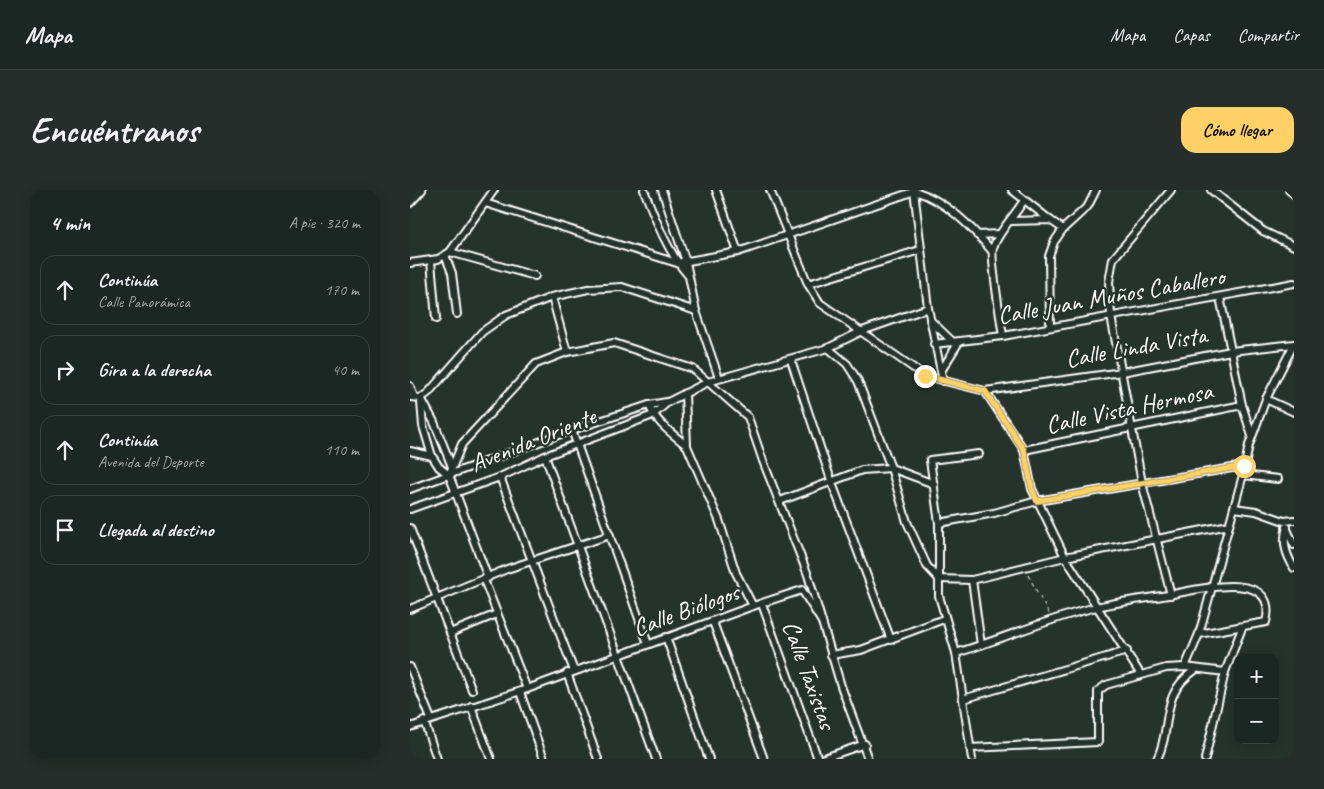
<!DOCTYPE html>
<html lang="es">
<head>
<meta charset="utf-8">
<style>
	body { margin:0; font-family:Caveat,sans-serif; background:#252e2a; color:#f1f3f6 }
	.controls { position:absolute; right:15px; bottom:15px; display:grid; overflow:hidden; border-radius:10px; box-shadow:0 2px 12px #0003 }
	.controls button { width:45px; height:45px; display:grid; place-items:center; padding:0; border:0; border-bottom:1px solid #3a4340; background:#1c2622; color:#f1f3f6; font:25px sans-serif }
	.stop { position:absolute; width:15px; height:15px; margin:-11px; border:4px solid #ffd166; border-radius:50%; background:#fff }
	.stop.end { background:#ffd166; border-color:#fff; box-shadow:0 1px 5px #0008 }
	.list { margin:0; padding:0; list-style:none }
	h2 { display:flex; justify-content:space-between; align-items:center; height:65px; margin:0; padding:0 20px; font-size:21px }
	h2 small { font-size:16px; font-weight:400; color:#a0a5a5 }
	.list li { display:grid; grid-template-columns:32px 1fr auto; gap:15px; align-items:center; box-sizing:border-box; height:70px; margin:0 10px 10px; padding:0 10px; border:1px solid #3a4340; border-radius:15px }
	.list b { display:block; font-size:19px; white-space:nowrap }
	.list p { margin:0; font-size:16px; white-space:nowrap; color:#a0a5a5 }
	.list em { font-size:16px; font-style:normal; color:#a0a5a5 }
	.icon { flex:none; width:28px; height:28px; fill:none; stroke:currentColor; stroke-width:2; stroke-linecap:round; stroke-linejoin:round }
	.map { position:relative; flex:none; width:884px; height:569px; overflow:hidden; border-radius:15px }
	header { display:flex; align-items:center; gap:30px; box-sizing:border-box; height:70px; padding:0 25px; background:#1c2622; border-bottom:1px solid #3a4340 }
	header strong { font-size:24px }
	nav { display:flex; gap:28px; margin-inline-start:auto; font-size:18px }
	.intro { display:flex; align-items:center; justify-content:space-between; box-sizing:border-box; height:120px; padding:0 30px }
	h1 { margin:0; font-size:35px }
	.button { padding:12px 22px; border-radius:15px; background:#ffd166; color:#111; font-size:18px; font-weight:700 }
	main { display:flex; gap:30px; padding:0 30px }
	aside { flex:1; background:#1c2622; border-radius:15px; box-shadow:0 2px 12px #0003 }
	.map>svg:first-child { display:block }
	.lines { fill:none; stroke-linecap:round; stroke-linejoin:round }
	.street-casing { stroke:#fff; stroke-width:10 }
	.path { stroke:#fff; stroke-width:1; stroke-dasharray:4 4; stroke-linecap:butt }
	.street { stroke:#26332d; stroke-width:6 }
	.route { stroke:#ffd166; stroke-width:6 }
	.labels { text-anchor:middle; dominant-baseline:central; stroke-width:4.5; stroke-linejoin:round; paint-order:stroke }
	.street-label { font-size:25px; fill:#fff; stroke:#26332d }
</style>
</head>
<body>
<header>
<strong>Mapa</strong>
<nav><a>Mapa</a><a>Capas</a><a>Compartir</a></nav>
</header>
<div class="intro"><h1>Encuéntranos</h1><a class="button">Cómo llegar</a></div>
<main>
<aside>
<h2>4 min<small>A pie · 320 m</small></h2>
<ul class="list">
<li><svg class="icon" aria-label="ahead" viewBox="0 0 24 24"><path d="M12 20V5M6 11l6-6 6 6"/></svg><div><b>Continúa</b><p>Calle Panorámica</p></div><em>170 m</em></li>
<li><svg class="icon" aria-label="right" viewBox="0 0 24 24"><path d="M7 20v-9h11M14 6l5 5-5 5"/></svg><div><b>Gira a la derecha</b></div><em>40 m</em></li>
<li><svg class="icon" aria-label="ahead" viewBox="0 0 24 24"><path d="M12 20V5M6 11l6-6 6 6"/></svg><div><b>Continúa</b><p>Avenida del Deporte</p></div><em>110 m</em></li>
<li><svg class="icon" aria-label="arrive" viewBox="0 0 24 24"><path d="M6 21V4h12l-3 4 3 4H6"/></svg><div><b>Llegada al destino</b></div></li>
</ul>
</aside>
<div class="map">
<svg width="884" height="569" viewBox="0 0 884 569">
	<rect width="100%" height="100%" fill="#26332d"/>
	<filter id="ink" filterUnits="userSpaceOnUse"><feTurbulence type="fractalNoise" baseFrequency=".02" numOctaves="2"/><feDisplacementMap in="SourceGraphic" scale="10" xChannelSelector="R" yChannelSelector="G"/><feConvolveMatrix kernelMatrix="1 2 1 2 8 2 1 2 1" color-interpolation-filters="sRGB"/></filter>
	<g filter="url(#ink)">
		<g class="lines">
			<defs>
				<g id="street">
					<path d="M234,0C245,28 257,61 277,84"/>
					<polyline points="252,0 276,72 286,121 309,188"/>
					<polyline points="306,0 328,62"/>
					<polyline points="360,0 398,94 410,113 515,186 575,201 614,260 622,299 655,367 731,485"/>
					<polyline points="504,0 518,118 533,191"/>
					<polyline points="602,0 640,30"/>
					<polyline points="761,0 703,69 699,92 701,126 732,293 761,405"/>
					<polyline points="801,0 853,41 884,56"/>
					<polyline points="879,0 884,4"/>
					<polyline points="0,13 12,0"/>
					<path d="M75,13L267,73L328,62L505,1C536,11 561,36 582,61"/>
					<polyline points="601,31 640,30 653,39"/>
					<polyline points="567,45 589,44"/>
					<polyline points="40,62 125,86"/>
					<polyline points="35,65 42,83 47,124"/>
					<polyline points="21,71 26,129"/>
					<polyline points="0,73 28,69 40,62 84,0"/>
					<polyline points="398,94 510,60"/>
					<polyline points="142,107 157,162"/>
					<polyline points="810,107 832,215 842,246"/>
					<polyline points="520,130 544,153"/>
					<polyline points="640,137 639,66 644,52 653,39 678,16 686,0"/>
					<path d="M593,146C591,132 580,67 583,58C589,40 605,26 614,10"/>
					<polyline points="524,154 593,146 884,93"/>
					<polyline points="418,158 437,174 448,191 481,278 497,332 517,376 529,389 562,390 655,367 819,335"/>
					<polyline points="381,170 422,293 481,450"/>
					<polyline points="531,181 549,152"/>
					<polyline points="0,196 4,207"/>
					<polyline points="575,201 712,182 821,161 884,154"/>
					<polyline points="275,203 277,256 309,330 326,383 343,416"/>
					<polyline points="0,207 11,208 18,203 72,142 96,125 142,107 178,99 212,97 286,121"/>
					<polyline points="11,208 24,232 42,277"/>
					<polyline points="856,209 884,222"/>
					<polyline points="11,212 13,236 22,266"/>
					<path d="M239,215C246,233 263,244 277,256"/>
					<polyline points="162,240 238,454"/>
					<polyline points="614,260 832,215"/>
					<polyline points="0,261 22,266 29,277 39,285"/>
					<polyline points="135,266 246,569"/>
					<polyline points="39,285 52,254 126,174 157,162 204,153 283,179 338,227 353,271 398,385 431,496 458,569"/>
					<polyline points="39,285 78,388"/>
					<polyline points="833,285 868,289"/>
					<polyline points="90,287 164,481"/>
					<polyline points="0,299 162,240 239,215 257,212"/>
					<polyline points="370,311 452,280 481,278 524,294"/>
					<polyline points="824,318 846,321 874,331 884,330"/>
					<polyline points="0,319 90,287 135,266 243,225 258,212 298,192 418,158 452,141 518,118"/>
					<polyline points="529,333 584,323 627,311 834,276"/>
					<polyline points="876,337 884,355"/>
					<path d="M877,337C872,353 876,364 884,378"/>
					<polyline points="0,338 62,500"/>
					<polyline points="74,390 117,499"/>
					<polyline points="562,390 571,455"/>
					<polyline points="352,414 408,569"/>
					<polyline points="0,419 97,379 200,345"/>
					<polyline points="303,432 354,569"/>
					<polyline points="40,443 87,424"/>
					<polyline points="256,447 299,569"/>
					<path d="M546,463C593,449 639,428 687,417C710,411 735,409 758,405C785,400 870,377 856,432L789,444"/>
					<polyline points="421,465 451,460 534,429"/>
					<polyline points="0,477 21,529"/>
					<polyline points="775,477 789,444 833,285 839,255 856,209 884,154"/>
					<polyline points="157,483 188,569"/>
					<polyline points="110,502 134,569"/>
					<polyline points="553,509 717,461"/>
					<polyline points="61,516 81,569"/>
					<polyline points="14,531 27,569"/>
					<polyline points="0,537 117,499 343,416 392,400 412,432"/>
					<polyline points="560,558 688,552 688,501 696,495 756,478 775,477 815,482"/>
					<polyline points="411,569 455,554"/>
					<polyline points="562,569 546,463 529,406 529,333 520,270 569,264"/>
					<path d="M747,569C763,538 748,505 785,480"/>
					<polyline points="795,569 815,482 832,438"/>
				</g>
			</defs>
			<use href="#street" class="street-casing"/>
			<polyline class="path" points="618,385 639,424"/>
			<use href="#street" class="street"/>
		</g>
	</g>
	<g class="lines" filter="url(#ink)">
		<polyline class="route" points="515,186 575,201 614,260 622,299 627,311 834,276"/>
	</g>
	<g class="labels">
		<g class="street-label">
			<text transform="translate(701 106) rotate(-10)">Calle Juan Muños Caballero</text>
			<text transform="translate(726 157) rotate(-10)">Calle Linda Vista</text>
			<text transform="translate(719 218) rotate(-12)">Calle Vista Hermosa</text>
			<text transform="translate(123 250) rotate(-22)">Avenida Oriente</text>
			<text transform="translate(276 420) rotate(-20)">Calle Biólogos</text>
			<text transform="translate(399 485) rotate(70)">Calle Taxistas</text>
		</g>
	</g>
</svg>
<div class="controls">
<button>+</button>
<button>−</button>
</div>
<div class="stop" style="left:834px;top:276px"></div>
<div class="stop end" style="left:515px;top:186px"></div>
</div>
</main>
</body>
</html>
